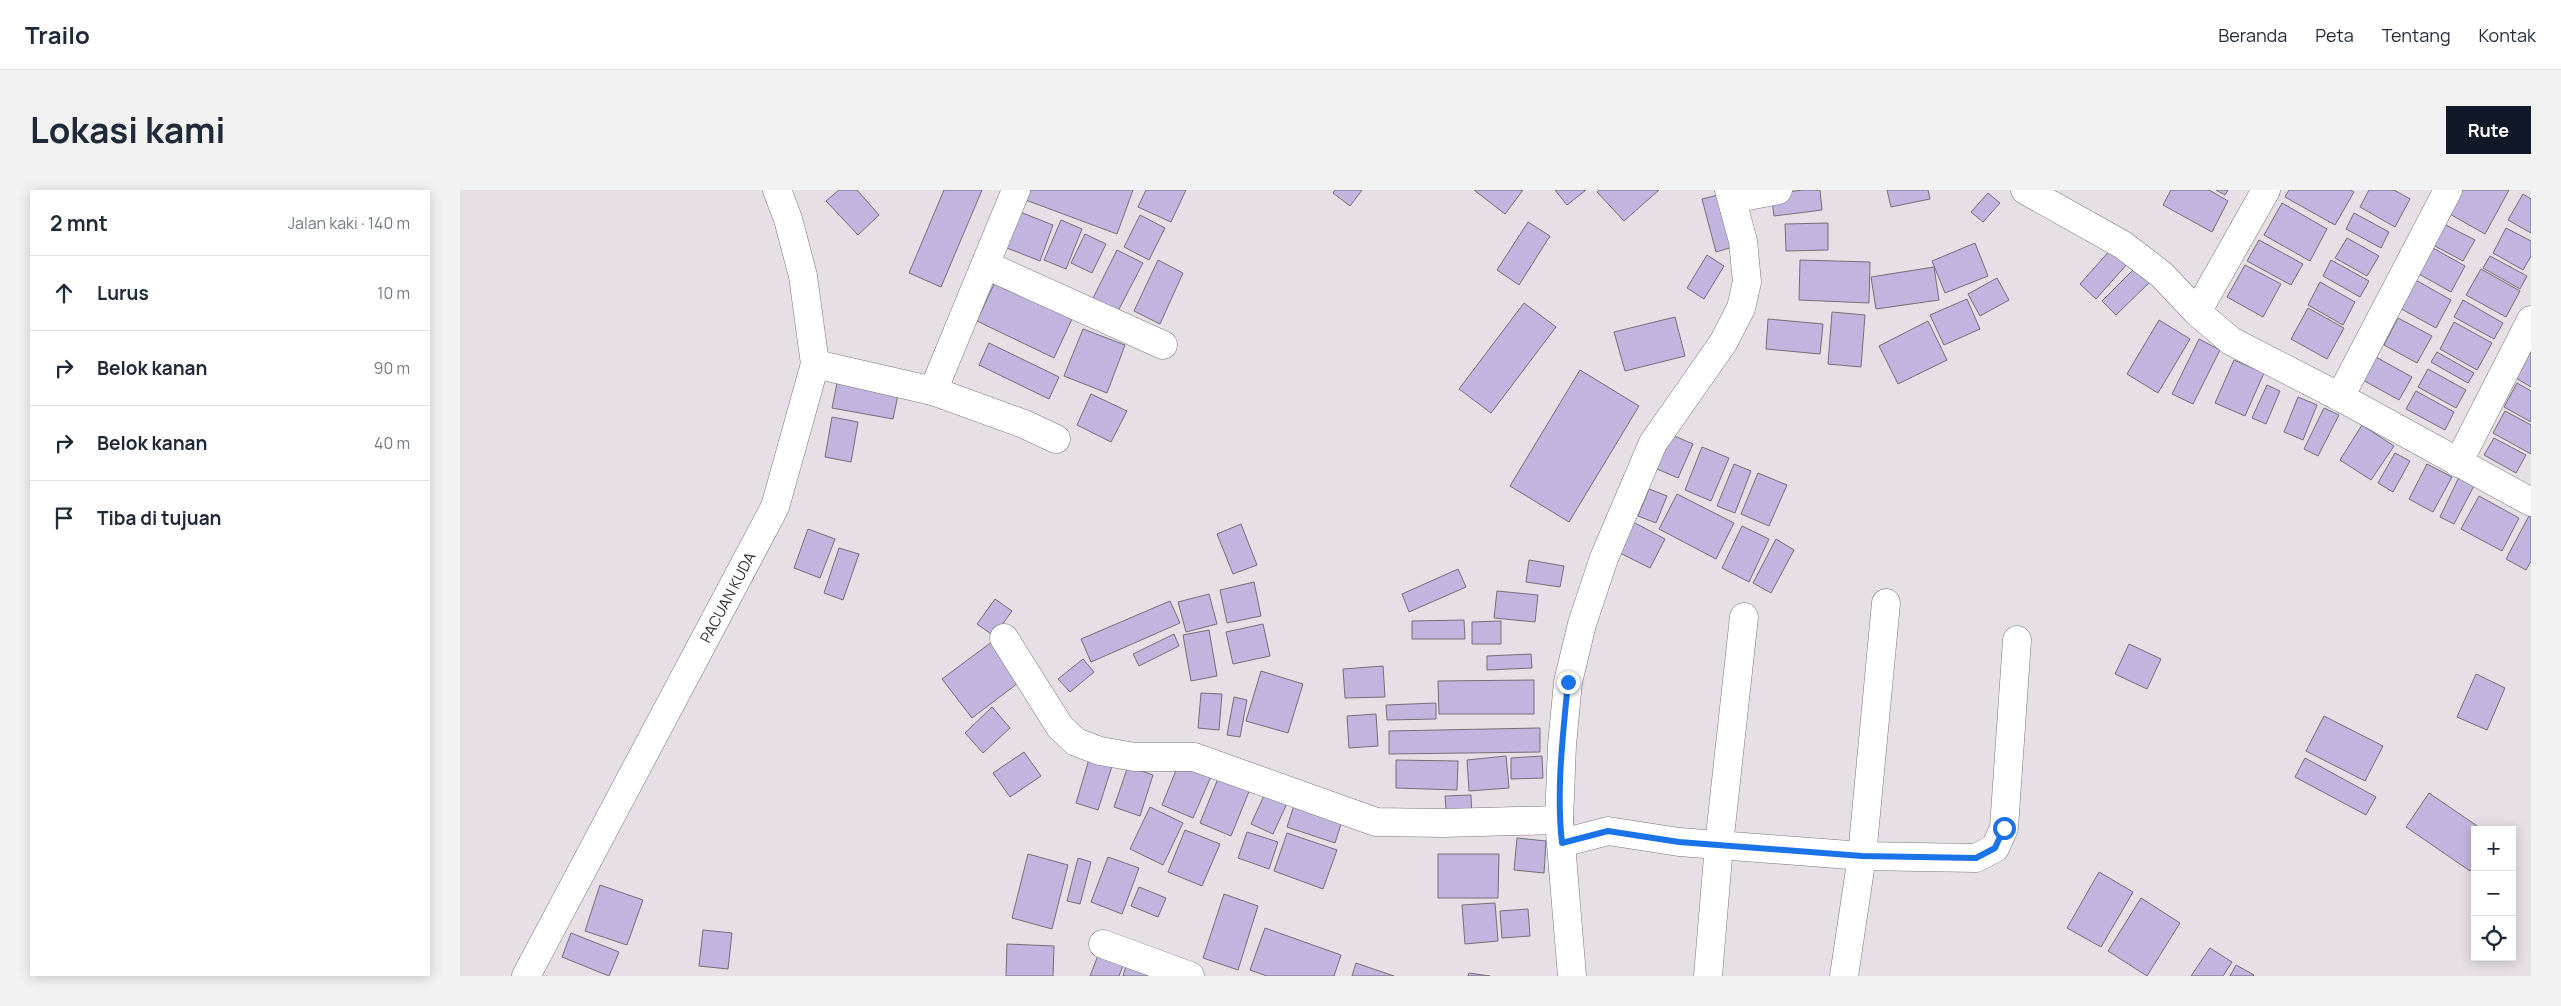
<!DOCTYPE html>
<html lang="id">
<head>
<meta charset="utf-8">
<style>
	body { margin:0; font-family:Manrope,sans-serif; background:#f2f2f3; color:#1f2937 }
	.controls { position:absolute; right:15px; bottom:15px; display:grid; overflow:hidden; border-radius:0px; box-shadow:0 2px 12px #0003 }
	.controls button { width:45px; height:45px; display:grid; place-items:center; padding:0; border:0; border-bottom:1px solid #e0e1e3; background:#fff; color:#1f2937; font:25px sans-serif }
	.stop { position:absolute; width:15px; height:15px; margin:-11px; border:4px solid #1a73e8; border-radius:50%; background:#fff }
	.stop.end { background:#1a73e8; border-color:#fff; box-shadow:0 1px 5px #0008 }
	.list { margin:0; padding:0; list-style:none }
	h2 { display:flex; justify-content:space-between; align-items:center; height:65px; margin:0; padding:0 20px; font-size:21px }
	h2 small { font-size:16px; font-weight:400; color:#747a83 }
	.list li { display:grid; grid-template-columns:32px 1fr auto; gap:15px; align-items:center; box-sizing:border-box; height:75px; padding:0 20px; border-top:1px solid #e0e1e3 }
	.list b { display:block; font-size:19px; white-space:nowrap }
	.list em { font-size:16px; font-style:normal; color:#747a83 }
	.icon { flex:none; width:28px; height:28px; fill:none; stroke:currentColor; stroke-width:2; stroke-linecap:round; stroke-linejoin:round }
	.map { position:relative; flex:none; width:2071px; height:786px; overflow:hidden; border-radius:0px }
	header { display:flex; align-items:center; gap:30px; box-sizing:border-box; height:70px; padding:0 25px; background:#fff; border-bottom:1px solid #e0e1e3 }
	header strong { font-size:24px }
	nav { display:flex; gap:28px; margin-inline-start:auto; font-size:18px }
	.intro { display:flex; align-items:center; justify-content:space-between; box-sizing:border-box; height:120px; padding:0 30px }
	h1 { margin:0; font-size:35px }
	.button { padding:12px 22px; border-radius:0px; background:#111827; color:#fff; font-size:18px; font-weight:700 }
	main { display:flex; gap:30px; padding:0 30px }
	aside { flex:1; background:#fff; border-radius:0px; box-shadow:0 2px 12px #0003 }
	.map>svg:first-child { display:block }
	.building { fill:#c1b5df; stroke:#726f77 }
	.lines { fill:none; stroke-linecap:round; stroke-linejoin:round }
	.street-casing { stroke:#7c767c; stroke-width:29 }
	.secondary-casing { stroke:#7c767c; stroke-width:29 }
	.street { stroke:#fff; stroke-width:28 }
	.secondary { stroke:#fff; stroke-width:28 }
	.route { stroke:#1a73e8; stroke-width:6 }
	.labels { text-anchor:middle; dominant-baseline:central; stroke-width:5; stroke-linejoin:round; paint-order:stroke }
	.street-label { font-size:15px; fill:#353235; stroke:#e6dfe6 }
</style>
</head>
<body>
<header>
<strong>Trailo</strong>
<nav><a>Beranda</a><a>Peta</a><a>Tentang</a><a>Kontak</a></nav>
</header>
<div class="intro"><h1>Lokasi kami</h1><a class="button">Rute</a></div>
<main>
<aside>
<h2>2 mnt<small>Jalan kaki · 140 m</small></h2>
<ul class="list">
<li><svg class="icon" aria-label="ahead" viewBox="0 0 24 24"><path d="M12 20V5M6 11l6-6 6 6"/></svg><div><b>Lurus</b></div><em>10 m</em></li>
<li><svg class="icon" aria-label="right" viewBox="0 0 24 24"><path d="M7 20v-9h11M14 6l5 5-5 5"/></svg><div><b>Belok kanan</b></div><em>90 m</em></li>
<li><svg class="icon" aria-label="right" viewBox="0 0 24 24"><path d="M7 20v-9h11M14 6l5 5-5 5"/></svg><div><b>Belok kanan</b></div><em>40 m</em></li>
<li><svg class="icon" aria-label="arrive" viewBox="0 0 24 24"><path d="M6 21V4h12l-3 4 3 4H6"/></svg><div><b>Tiba di tujuan</b></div></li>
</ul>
</aside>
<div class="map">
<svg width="2071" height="786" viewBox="0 0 2071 786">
	<rect width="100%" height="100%" fill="#e6dfe6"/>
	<g class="building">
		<polygon points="379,0 397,0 419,25 398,45 366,11"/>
		<polygon points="484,0 522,0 481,97 449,83"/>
		<polygon points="567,0 673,0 657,44 563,9"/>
		<polygon points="686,0 726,0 711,32 678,17"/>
		<polygon points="875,0 902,0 890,16 873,3"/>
		<polygon points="1014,0 1063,0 1045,24"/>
		<polygon points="1095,0 1126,0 1107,15"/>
		<polygon points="1139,0 1199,0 1164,31 1137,2"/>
		<polygon points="1343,0 1360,0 1362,20 1314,26 1311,4"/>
		<polygon points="1427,0 1468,0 1470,9 1431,17"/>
		<polygon points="1711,0 1749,0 1768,11 1752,42 1703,15"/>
		<polygon points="1756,0 1768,0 1765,5"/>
		<polygon points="1829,0 1890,0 1894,2 1875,35 1825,7"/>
		<polygon points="1909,0 1934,0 1950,9 1935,37 1900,17"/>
		<polygon points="1992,0 2049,0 2025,44 1981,19"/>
		<polygon points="1528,3 1540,13 1523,32 1511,22"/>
		<polygon points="1262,4 1276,56 1256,62 1242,9"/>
		<polygon points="2063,4 2071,9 2071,43 2048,30"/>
		<polygon points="1822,13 1867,39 1850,71 1804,45"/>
		<polygon points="555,20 593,35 580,71 542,56"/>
		<polygon points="1894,23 1929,42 1921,58 1886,39"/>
		<polygon points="680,25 705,38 689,70 664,57"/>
		<polygon points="601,30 622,39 606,79 584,70"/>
		<polygon points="1068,32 1090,46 1059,95 1037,80"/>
		<polygon points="1368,33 1368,60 1326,61 1325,34"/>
		<polygon points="1984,34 2015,50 2003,71 1973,55"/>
		<polygon points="2046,38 2071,51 2071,66 2063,80 2033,63"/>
		<polygon points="625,44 646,54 632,83 611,73"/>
		<polygon points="1887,48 1919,66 1907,86 1875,68"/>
		<polygon points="1799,50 1843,74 1831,95 1787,71"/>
		<polygon points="1515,53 1528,86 1485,103 1472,71"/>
		<polygon points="1966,54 2005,76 1991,102 1952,80"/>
		<polygon points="1652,58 1668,73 1636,109 1620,94"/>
		<polygon points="657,60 683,73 657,123 632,110"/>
		<polygon points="1247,65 1264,76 1244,109 1227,98"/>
		<polygon points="2030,66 2067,86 2060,99 2023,78"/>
		<polygon points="698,70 723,83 700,134 674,121"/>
		<polygon points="1340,70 1410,72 1409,113 1339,110"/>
		<polygon points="1871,70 1909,91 1900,107 1863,86"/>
		<polygon points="1679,74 1693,89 1656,125 1642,111"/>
		<polygon points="1785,75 1821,94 1803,127 1767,107"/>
		<polygon points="1474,77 1479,110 1416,119 1411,87"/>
		<polygon points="2021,79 2060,101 2046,127 2006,105"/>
		<polygon points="1537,88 1549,110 1520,126 1508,104"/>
		<polygon points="1952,88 1991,110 1976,138 1936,116"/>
		<polygon points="535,92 612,129 594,168 517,131"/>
		<polygon points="1860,92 1895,112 1883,135 1848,115"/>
		<polygon points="1507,109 1520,139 1484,155 1470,125"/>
		<polygon points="2003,110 2043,133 2034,149 1994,127"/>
		<polygon points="1064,113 1096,137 1031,223 999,199"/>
		<polygon points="1848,118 1884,138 1867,169 1831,149"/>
		<polygon points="1372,122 1405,125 1401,177 1368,174"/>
		<polygon points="1215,127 1225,166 1165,181 1154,142"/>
		<polygon points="1938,128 1972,146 1957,173 1924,155"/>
		<polygon points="1308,129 1363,134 1360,164 1306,159"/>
		<polygon points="1699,130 1730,149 1698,203 1667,184"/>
		<polygon points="1468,131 1487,170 1438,194 1419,156"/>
		<polygon points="1994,132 2032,153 2017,180 1980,159"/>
		<polygon points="623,139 665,155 647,203 604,186"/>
		<polygon points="1739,149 1760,160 1733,214 1712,204"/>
		<polygon points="529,153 599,187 589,209 519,175"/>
		<polygon points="2071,160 2071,197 2056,188"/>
		<polygon points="1977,162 2014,183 2008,193 1971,172"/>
		<polygon points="1914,166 1952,187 1939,210 1901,189"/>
		<polygon points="1774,170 1804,183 1785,226 1755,213"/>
		<polygon points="1968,179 2006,200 1996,218 1958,197"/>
		<polygon points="1120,180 1179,216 1109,332 1050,296"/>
		<polygon points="378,188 439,200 433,229 372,218"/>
		<polygon points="2057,193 2071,201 2071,232 2044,217"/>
		<polygon points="1807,195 1820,201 1806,234 1792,228"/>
		<polygon points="1956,201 1994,222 1985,240 1946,219"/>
		<polygon points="631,204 667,221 651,252 617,235"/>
		<polygon points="1838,207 1857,215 1843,250 1824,242"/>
		<polygon points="1864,218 1879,225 1858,266 1844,259"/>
		<polygon points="2045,221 2071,235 2071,264 2033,243"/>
		<polygon points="372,227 398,232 391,272 365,267"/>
		<polygon points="1902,235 1934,256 1911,290 1880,270"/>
		<polygon points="1210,244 1233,254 1218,288 1195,278"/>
		<polygon points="2034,248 2066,265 2056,283 2024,265"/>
		<polygon points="1242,257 1269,268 1251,311 1225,300"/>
		<polygon points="1935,263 1950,271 1933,302 1918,293"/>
		<polygon points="1274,274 1291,281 1275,323 1257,316"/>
		<polygon points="1967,274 1992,287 1973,322 1949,309"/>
		<polygon points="1298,283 1327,295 1309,336 1281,324"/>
		<polygon points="1999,287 2015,294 1994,334 1980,327"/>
		<polygon points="1189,299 1207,306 1196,333 1178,326"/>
		<polygon points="1217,304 1274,333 1256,369 1199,339"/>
		<polygon points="2019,306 2059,328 2042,361 2001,339"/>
		<polygon points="2071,322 2071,371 2066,380 2046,369"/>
		<polygon points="1173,332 1205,349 1190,378 1158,362"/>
		<polygon points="781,334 797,375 773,384 757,344"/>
		<polygon points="1282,336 1309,349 1289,392 1262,378"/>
		<polygon points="348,339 375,349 360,388 334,378"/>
		<polygon points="1316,349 1334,360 1311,403 1293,393"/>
		<polygon points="379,358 399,364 383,410 364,403"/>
		<polygon points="1069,370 1104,376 1100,397 1066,392"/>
		<polygon points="998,379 1006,397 949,422 942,404"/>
		<polygon points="794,392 801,426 767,433 760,400"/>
		<polygon points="1037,401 1078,405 1075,432 1034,428"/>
		<polygon points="749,404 757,434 726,442 718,412"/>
		<polygon points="535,409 552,421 534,446 517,434"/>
		<polygon points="710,411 720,433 631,472 621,449"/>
		<polygon points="1004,430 1005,449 952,449 952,431"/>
		<polygon points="1041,431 1041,454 1012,454 1012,432"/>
		<polygon points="803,434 810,466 773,474 766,442"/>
		<polygon points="749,440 757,486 731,491 723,445"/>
		<polygon points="714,444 719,456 679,476 673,464"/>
		<polygon points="533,451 562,490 512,528 482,489"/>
		<polygon points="1669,454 1701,469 1687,499 1655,484"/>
		<polygon points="1071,464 1072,478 1027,480 1027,466"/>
		<polygon points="623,469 634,482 610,502 598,489"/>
		<polygon points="923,476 925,507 885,508 883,479"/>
		<polygon points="801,481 843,494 828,543 786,531"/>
		<polygon points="2016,484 2045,498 2027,540 1997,527"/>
		<polygon points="1074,490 1074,524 979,524 978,491"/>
		<polygon points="741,503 762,504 759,540 738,538"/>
		<polygon points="774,507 787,510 780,547 767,545"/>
		<polygon points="976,513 976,529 927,530 926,515"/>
		<polygon points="532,517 550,538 523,563 505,543"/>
		<polygon points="916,524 918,556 889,558 887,526"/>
		<polygon points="1864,526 1923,556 1905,591 1846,561"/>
		<polygon points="1080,538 1080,562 929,564 929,541"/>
		<polygon points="564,562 581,586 550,607 533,583"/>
		<polygon points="630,566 653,573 638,620 616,613"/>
		<polygon points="1046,566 1049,598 1009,601 1007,570"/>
		<polygon points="1082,566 1083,588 1051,589 1051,568"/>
		<polygon points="721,568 753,582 733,628 702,615"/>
		<polygon points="1845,568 1916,607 1906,625 1835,587"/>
		<polygon points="936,570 998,571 997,600 936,598"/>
		<polygon points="668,576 693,585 680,626 654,617"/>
		<polygon points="759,586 790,599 771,646 740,633"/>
		<polygon points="807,599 829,609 813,644 791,634"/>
		<polygon points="1969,603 2023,640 2015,640 2015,674 2010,681 1946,637"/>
		<polygon points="1011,605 1012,630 987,631 985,606"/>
		<polygon points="836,609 884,625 875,653 827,637"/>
		<polygon points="690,617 723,633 703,675 670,659"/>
		<polygon points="725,640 760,654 742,696 708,682"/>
		<polygon points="787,642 818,652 809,679 778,668"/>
		<polygon points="827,643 877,660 863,699 814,681"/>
		<polygon points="1057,648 1086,651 1084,683 1054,680"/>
		<polygon points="568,664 608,675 592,739 552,728"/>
		<polygon points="978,664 1039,664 1038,708 978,708"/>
		<polygon points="648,667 679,678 662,724 631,712"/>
		<polygon points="618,668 631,672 620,714 607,711"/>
		<polygon points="1639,682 1673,702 1641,757 1607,738"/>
		<polygon points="140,695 183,710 167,755 125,741"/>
		<polygon points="679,697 706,708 698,727 671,716"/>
		<polygon points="764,704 798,716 778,780 743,768"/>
		<polygon points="1681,708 1720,733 1687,786 1648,761"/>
		<polygon points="1035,713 1038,751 1005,754 1002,715"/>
		<polygon points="1068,719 1070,746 1042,748 1040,721"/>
		<polygon points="805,738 881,765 874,786 807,786 790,780"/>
		<polygon points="243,740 272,743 268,779 239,776"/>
		<polygon points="111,743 159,762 149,786 102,767"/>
		<polygon points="547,754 594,756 593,786 546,786"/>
		<polygon points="1750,758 1772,772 1763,786 1731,786"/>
		<polygon points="639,763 664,773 659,786 630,786"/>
		<polygon points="668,769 711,786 663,786"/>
		<polygon points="896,773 934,786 892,786"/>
		<polygon points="1776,775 1794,785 1793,786 1770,786"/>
		<polygon points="1009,783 1030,786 1008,786"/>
	</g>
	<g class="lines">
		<defs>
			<g id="street">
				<polyline points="1565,0 1663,55 1702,85 1737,122 1771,151 1880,207 2071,312"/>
				<polyline points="1273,9 1318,0"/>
				<polyline points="526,75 703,155"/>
				<polyline points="1737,122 1806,0"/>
				<polyline points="355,174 473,201 556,0"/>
				<polyline points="473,201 564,234 596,249"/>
				<polyline points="1880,207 1988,0"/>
				<polyline points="1998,273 2071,130"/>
				<polyline points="544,448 600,537 616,552 640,561 675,567 734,567 916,632 983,633 1099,630"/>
				<polyline points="1102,653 1148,641 1219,652 1402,666 1516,668 1535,658 1544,638 1557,450"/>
				<polyline points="643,754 730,786"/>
				<path id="s1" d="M66,786L315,317L355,174L343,86L328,29L317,0"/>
				<polyline points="1248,786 1259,655 1284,427"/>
				<polyline points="1384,786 1402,666 1426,413"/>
			</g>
			<polyline id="secondary" points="1112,786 1099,630 1102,555 1108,492 1122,434 1144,368 1193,253 1263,153 1281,118 1287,92 1283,51 1269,0"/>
		</defs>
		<use href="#street" class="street-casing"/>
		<use href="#secondary" class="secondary-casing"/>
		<use href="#street" class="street"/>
		<use href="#secondary" class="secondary"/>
	</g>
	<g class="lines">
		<path class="route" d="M1108,492C1103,545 1096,600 1102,653L1148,641L1219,652L1402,666L1516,668L1535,658L1544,638"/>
	</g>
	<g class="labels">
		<g class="street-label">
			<text stroke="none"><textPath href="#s1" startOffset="429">PACUAN KUDA</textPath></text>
		</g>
	</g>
</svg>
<div class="controls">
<button>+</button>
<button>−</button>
<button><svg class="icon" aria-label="locate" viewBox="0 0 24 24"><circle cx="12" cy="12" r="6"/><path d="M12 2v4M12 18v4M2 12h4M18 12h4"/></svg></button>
</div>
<div class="stop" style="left:1544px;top:638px"></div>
<div class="stop end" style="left:1108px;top:492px"></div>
</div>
</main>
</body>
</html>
